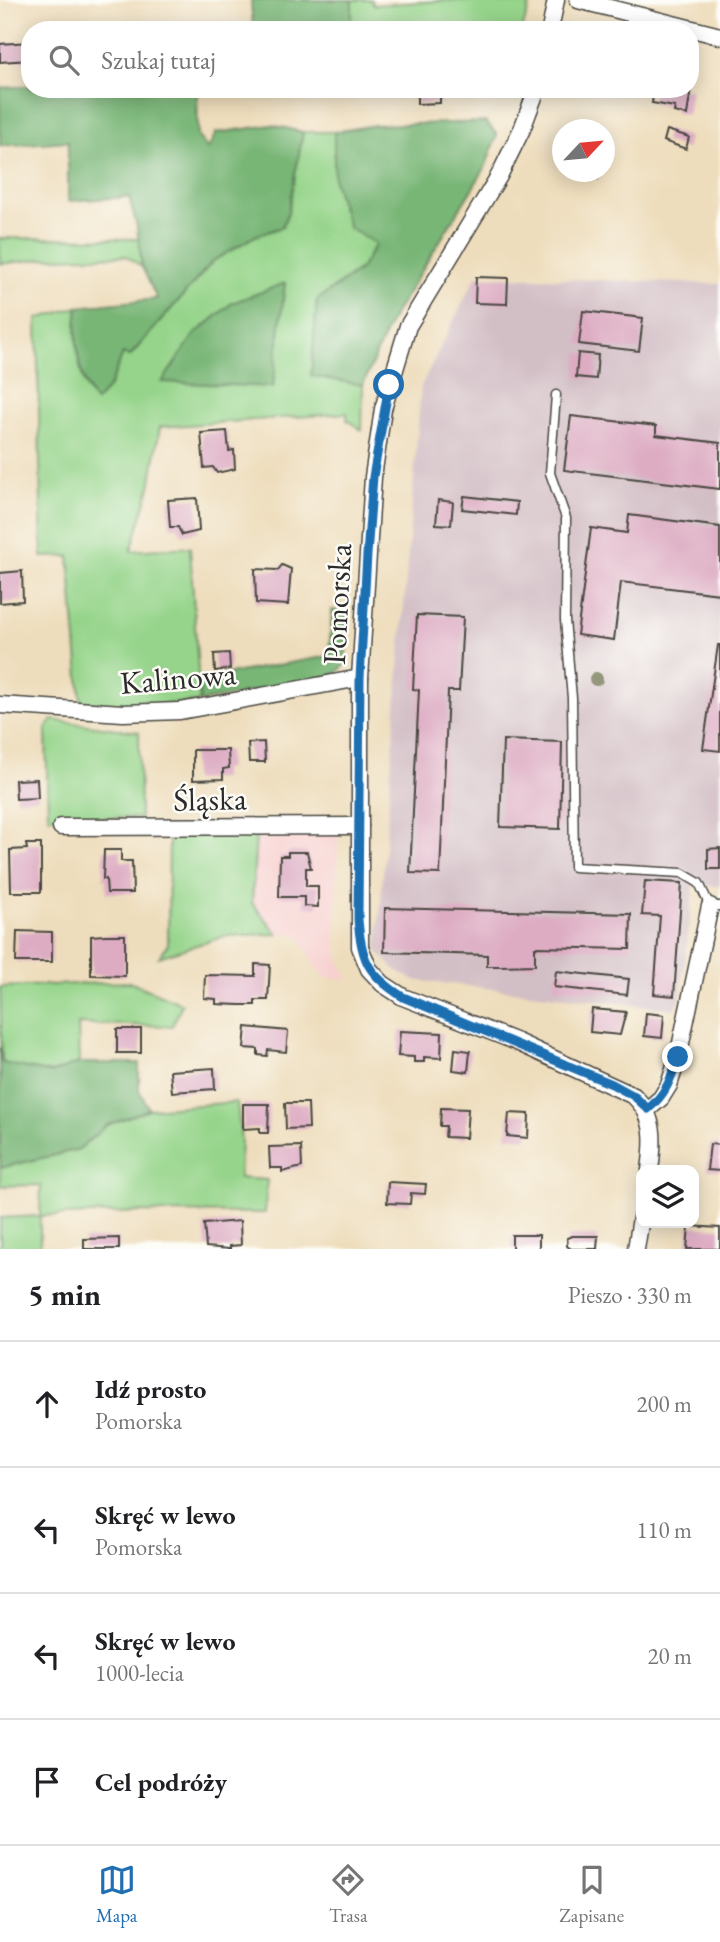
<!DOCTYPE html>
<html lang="pl">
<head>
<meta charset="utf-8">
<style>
	body { margin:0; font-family:"EB Garamond",serif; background:#f6f6f6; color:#202124 }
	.controls { position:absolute; right:21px; bottom:21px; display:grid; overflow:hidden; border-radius:14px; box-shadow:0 4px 18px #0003 }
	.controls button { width:63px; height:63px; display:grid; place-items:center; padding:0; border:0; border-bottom:2px solid #e0e0e0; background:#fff; color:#202124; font:35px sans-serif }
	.compass { position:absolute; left:552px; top:119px; width:63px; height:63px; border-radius:50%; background:#fff; box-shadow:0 4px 18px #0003; rotate:64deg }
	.stop { position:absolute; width:21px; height:21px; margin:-16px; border:5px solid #1f6fb2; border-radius:50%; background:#fff }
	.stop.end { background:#1f6fb2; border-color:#fff; box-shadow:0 2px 7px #0008 }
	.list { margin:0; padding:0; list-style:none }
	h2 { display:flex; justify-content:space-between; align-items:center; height:91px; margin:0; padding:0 28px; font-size:30px }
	h2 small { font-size:23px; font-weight:400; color:#757577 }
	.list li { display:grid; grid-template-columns:46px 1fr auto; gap:21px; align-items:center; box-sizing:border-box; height:126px; padding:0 28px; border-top:2px solid #e0e0e0 }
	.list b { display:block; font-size:26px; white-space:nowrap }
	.list p { margin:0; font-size:23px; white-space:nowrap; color:#757577 }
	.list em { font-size:23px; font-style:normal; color:#757577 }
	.icon { flex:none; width:38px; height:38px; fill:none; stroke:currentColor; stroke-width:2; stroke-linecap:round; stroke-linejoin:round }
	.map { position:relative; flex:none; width:720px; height:1249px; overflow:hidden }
	.search { position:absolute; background:#fff; box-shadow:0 4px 18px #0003; left:21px; right:21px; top:21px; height:77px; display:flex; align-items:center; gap:18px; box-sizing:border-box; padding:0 24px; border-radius:28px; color:#757577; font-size:26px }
	.sheet { height:595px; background:#fff }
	nav { display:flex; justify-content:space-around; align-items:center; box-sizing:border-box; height:98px; border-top:2px solid #e0e0e0; background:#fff; font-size:19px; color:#757577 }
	nav a { display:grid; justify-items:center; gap:4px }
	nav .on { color:#1f6fb2 }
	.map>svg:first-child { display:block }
	.built { fill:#f7d0cf }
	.industrial { fill:#d2bec5 }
	.green { fill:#95d48a; stroke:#60805a; stroke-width:2 }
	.forest { fill:#78b676; stroke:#527050; stroke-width:2 }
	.building { fill:#ddacc3 }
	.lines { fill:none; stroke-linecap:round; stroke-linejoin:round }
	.lane-casing { stroke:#484641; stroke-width:11 }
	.street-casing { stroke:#484641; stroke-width:19 }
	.lane { stroke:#fff; stroke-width:8 }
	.street { stroke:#fff; stroke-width:16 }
	.tree { fill:#94977c }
	.route { stroke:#1f6fb2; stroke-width:9 }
	.labels { text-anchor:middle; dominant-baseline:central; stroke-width:5; stroke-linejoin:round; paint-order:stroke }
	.street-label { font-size:32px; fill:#2b2b2b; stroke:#fdfcf7 }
</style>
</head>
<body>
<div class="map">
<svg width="720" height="1249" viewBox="0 0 720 1249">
	<rect width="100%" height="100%" fill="#fdfcf7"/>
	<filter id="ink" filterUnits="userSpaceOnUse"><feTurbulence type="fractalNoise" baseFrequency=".0143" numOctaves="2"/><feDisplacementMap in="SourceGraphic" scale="14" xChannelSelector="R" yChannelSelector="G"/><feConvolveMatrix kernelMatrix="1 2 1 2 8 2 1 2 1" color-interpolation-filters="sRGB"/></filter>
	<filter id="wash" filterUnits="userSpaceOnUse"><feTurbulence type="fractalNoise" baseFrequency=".00686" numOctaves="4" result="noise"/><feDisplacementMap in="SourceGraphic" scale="28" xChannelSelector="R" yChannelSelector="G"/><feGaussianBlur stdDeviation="1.57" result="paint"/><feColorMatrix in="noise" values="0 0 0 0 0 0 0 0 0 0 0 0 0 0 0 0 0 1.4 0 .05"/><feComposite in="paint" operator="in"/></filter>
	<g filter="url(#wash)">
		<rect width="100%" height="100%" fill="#eeddbc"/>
		<polygon class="built" points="338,833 335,937 339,959 349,980 323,977 297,934 278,934 252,903 256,834"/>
		<polygon class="industrial" points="476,276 720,284 720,886 694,885 680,999 675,1009 413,980 393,968 377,951 421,386"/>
		<g class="green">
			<polygon points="352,0 372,0 373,5 454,0 530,4 522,30 351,30"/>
			<path d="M303,132H334V182L376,244L361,268L317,300L312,376L363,385L362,430L347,420V413L160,427L150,487L131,551L190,547L200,702L113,707L81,702L69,556L42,557L37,319L78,307C74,333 77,381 95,401L109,387L123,353L130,356L213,261L255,236L282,227L288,212Z"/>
			<polygon points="0,238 139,239 142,267 126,256 51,258 0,264"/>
			<polygon points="52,720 139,732 140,818 48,817 46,729"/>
			<polygon points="256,834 252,903 278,934 225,936 159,957 168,944 169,836"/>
			<polygon points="130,982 182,1004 172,1026 78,1024 79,1063 52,1073 2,1063 0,987"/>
			<polygon points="237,1102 241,1141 239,1178 267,1180 265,1213 142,1212 40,1216 40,1249 0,1249 0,1218 40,1216 41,1185 0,1186 0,1168 79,1149 107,1125 149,1109"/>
		</g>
		<g class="forest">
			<polygon points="251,0 352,0 352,27 253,30"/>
			<path d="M30,86V89H197L198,136L208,149L216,133L272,125L303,132L288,212L282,227L255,236L213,261L130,356L123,354L109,387L96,401C77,382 74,333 78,307L157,299L142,267L137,227L129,197L68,201V141L0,146V88Z"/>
			<polygon points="486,122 497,135 485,168 391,320 363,385 311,376 317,300 360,270 376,244 349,228 334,182 334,132 375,125"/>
			<polygon points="285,283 273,387 162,382 194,335 232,303"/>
			<polygon points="332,610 346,612 346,664 333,676 200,702 199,679 329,656"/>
			<polygon points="0,1047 3,1063 52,1073 79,1063 139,1063 139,1090 149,1109 107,1125 79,1149 0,1168"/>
		</g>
		<g id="blocks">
			<g class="building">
				<polygon points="30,42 30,60 0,62 0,44"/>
				<polygon points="417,89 440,89 440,103 417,104"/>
				<polygon points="654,89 691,89 687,115 674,112 675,107 652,103"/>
				<polygon points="667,130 689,137 686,149 664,141"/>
				<polygon points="582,172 600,172 598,179"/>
				<polygon points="476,277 508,278 507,304 475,303"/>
				<polygon points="583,311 643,318 639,351 579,344"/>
				<polygon points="578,353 598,355 596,379 576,377"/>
				<polygon points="571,416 656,426 656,435 720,443 720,489 564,470"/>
				<polygon points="227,431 229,451 234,450 235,469 217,473 213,467 204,468 201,433"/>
				<polygon points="464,496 517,502 516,515 462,509"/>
				<polygon points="197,498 199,531 182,535 178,527 170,527 168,500"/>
				<polygon points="438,500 453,502 451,525 436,524"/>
				<polygon points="629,515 720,527 720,594 621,582 614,640 577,635 591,528 627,533"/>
				<polygon points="282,565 291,569 288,605 256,603 255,569 278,570"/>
				<polygon points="22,571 23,601 0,603 0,573"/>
				<polygon points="417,615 463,617 459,691 448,691 440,874 410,873 419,690 413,689"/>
				<polygon points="718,645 720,645 720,751 703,749"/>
				<polygon points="229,653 230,669 215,671 214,654"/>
				<polygon points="503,740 562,742 560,829 500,827"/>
				<polygon points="264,742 265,762 249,762 248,743"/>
				<polygon points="193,750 228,750 229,768 223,769 223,779 193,780"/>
				<polygon points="37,779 38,798 16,799 15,780"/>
				<polygon points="26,844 41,844 41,892 11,892 10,850 27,849"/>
				<polygon points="720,848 720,869 708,869 708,849"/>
				<polygon points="104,850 121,850 121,861 132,861 133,893 107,893 106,879 103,879"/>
				<polygon points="288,852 307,852 311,868 306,868 306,886 318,886 318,907 304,906 304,897 279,897 280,856 288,856"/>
				<polygon points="645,881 682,883 674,996 654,994 660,916 642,915"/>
				<polygon points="385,908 631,914 630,949 535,947 535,965 500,966 487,966 487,955 384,952"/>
				<polygon points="17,931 52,932 52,962 16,962"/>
				<polygon points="106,935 125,935 125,976 91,975 91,936"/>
				<polygon points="255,964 270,965 268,1000 255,1000 255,1005 240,1005 216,1004 216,999 204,998 205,975 255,976"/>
				<polygon points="556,971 629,979 627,995 554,987"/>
				<polygon points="592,1009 626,1012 620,1035 590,1032"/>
				<polygon points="646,1013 664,1015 662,1038 644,1036"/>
				<polygon points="246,1027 288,1031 286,1052 268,1050 267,1056 258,1055 258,1049 244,1048"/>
				<rect x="117" y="1029" width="24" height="24"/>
				<polygon points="400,1031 442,1033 441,1058 424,1057 424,1062 414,1062 414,1057 398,1056"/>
				<polygon points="455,1049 470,1051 468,1072 453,1070"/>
				<polygon points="214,1068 215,1089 172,1092 170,1071"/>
				<polygon points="285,1103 308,1103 309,1128 286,1129"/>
				<polygon points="243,1104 269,1104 268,1133 260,1133 260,1128 243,1129"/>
				<polygon points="441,1108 468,1109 466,1138 445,1137 446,1126 440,1126"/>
				<polygon points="509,1113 529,1114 528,1138 507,1136"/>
				<polygon points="710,1144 720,1145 720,1171 707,1170"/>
				<polygon points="301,1146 302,1167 282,1172 282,1168 270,1168 269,1147"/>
				<polygon points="388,1182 426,1184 425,1194 411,1193 410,1204 387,1203"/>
				<polygon points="240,1221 241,1245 230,1246 230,1249 206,1247 204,1224"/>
				<polygon points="689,1226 720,1228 720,1249 687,1249"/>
				<rect x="512" y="1235" width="27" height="14"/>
				<polygon points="572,1236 598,1236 597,1249 571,1249 567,1246 567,1238"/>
				<polygon points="119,1238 119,1249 84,1249 84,1239"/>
			</g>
		</g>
	</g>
	<g filter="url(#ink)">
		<use href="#blocks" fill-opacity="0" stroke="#484641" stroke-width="2"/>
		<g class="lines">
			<defs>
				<polyline id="lane" points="556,395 550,473 566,518 565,620 572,698 574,867 682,873 699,883 710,906 720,906"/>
				<g id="street">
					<polyline points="578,0 720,36"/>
					<polyline points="550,30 556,0"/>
					<path d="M537,89L522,129L499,176L408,326L383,409L373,477L360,678V947L369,969L383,984L403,997L517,1042L634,1096C656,1117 654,1141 650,1170"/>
					<polyline points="0,705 123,713 180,711 360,678"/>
					<polyline points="61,827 360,826"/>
					<polyline points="648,1109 661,1098 669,1085 678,1057 710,906"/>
					<polyline points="636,1249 641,1218"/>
				</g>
			</defs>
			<use href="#lane" class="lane-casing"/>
			<use href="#street" class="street-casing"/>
			<use href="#lane" class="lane"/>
			<use href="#street" class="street"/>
		</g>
		<circle class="tree" cx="596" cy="679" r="7"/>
	</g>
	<g class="lines" filter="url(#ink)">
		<path class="route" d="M389,385L373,477L367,555L360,678L358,919C361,960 368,975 403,997L612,1084L634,1096L648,1109C666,1094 671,1079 678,1057"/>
	</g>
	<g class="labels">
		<g class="street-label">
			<text transform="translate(337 604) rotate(-87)">Pomorska</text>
			<text transform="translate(178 678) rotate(-5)">Kalinowa</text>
			<text transform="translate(210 799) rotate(-1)">Śląska</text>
		</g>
	</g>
</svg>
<div class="controls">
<button><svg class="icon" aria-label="layers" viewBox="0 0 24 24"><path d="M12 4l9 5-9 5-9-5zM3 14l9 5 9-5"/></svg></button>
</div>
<svg class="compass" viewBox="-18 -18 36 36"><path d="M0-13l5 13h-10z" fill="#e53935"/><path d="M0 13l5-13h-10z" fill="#757577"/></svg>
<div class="stop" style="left:389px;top:385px"></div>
<div class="stop end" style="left:678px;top:1057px"></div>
<div class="search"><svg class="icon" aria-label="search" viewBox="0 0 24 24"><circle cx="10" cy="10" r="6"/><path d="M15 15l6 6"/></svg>Szukaj tutaj</div>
</div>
<section class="sheet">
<h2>5 min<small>Pieszo · 330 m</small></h2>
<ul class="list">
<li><svg class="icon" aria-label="ahead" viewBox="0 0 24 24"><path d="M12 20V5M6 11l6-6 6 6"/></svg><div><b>Idź prosto</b><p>Pomorska</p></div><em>200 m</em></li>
<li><svg class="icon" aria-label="left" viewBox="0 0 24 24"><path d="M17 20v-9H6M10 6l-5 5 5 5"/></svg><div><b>Skręć w lewo</b><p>Pomorska</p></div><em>110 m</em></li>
<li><svg class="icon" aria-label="left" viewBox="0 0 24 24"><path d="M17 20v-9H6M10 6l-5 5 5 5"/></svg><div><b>Skręć w lewo</b><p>1000-lecia</p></div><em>20 m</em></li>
<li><svg class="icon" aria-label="arrive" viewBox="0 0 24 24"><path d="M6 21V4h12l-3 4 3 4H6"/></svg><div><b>Cel podróży</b></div></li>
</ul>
</section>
<nav>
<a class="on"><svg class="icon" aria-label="map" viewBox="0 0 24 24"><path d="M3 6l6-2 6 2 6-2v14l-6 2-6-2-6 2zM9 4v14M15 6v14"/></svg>Mapa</a>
<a><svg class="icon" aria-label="directions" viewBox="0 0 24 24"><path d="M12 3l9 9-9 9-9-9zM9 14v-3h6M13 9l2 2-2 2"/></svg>Trasa</a>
<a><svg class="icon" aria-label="saved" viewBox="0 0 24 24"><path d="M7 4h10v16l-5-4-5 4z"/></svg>Zapisane</a>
</nav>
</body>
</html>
